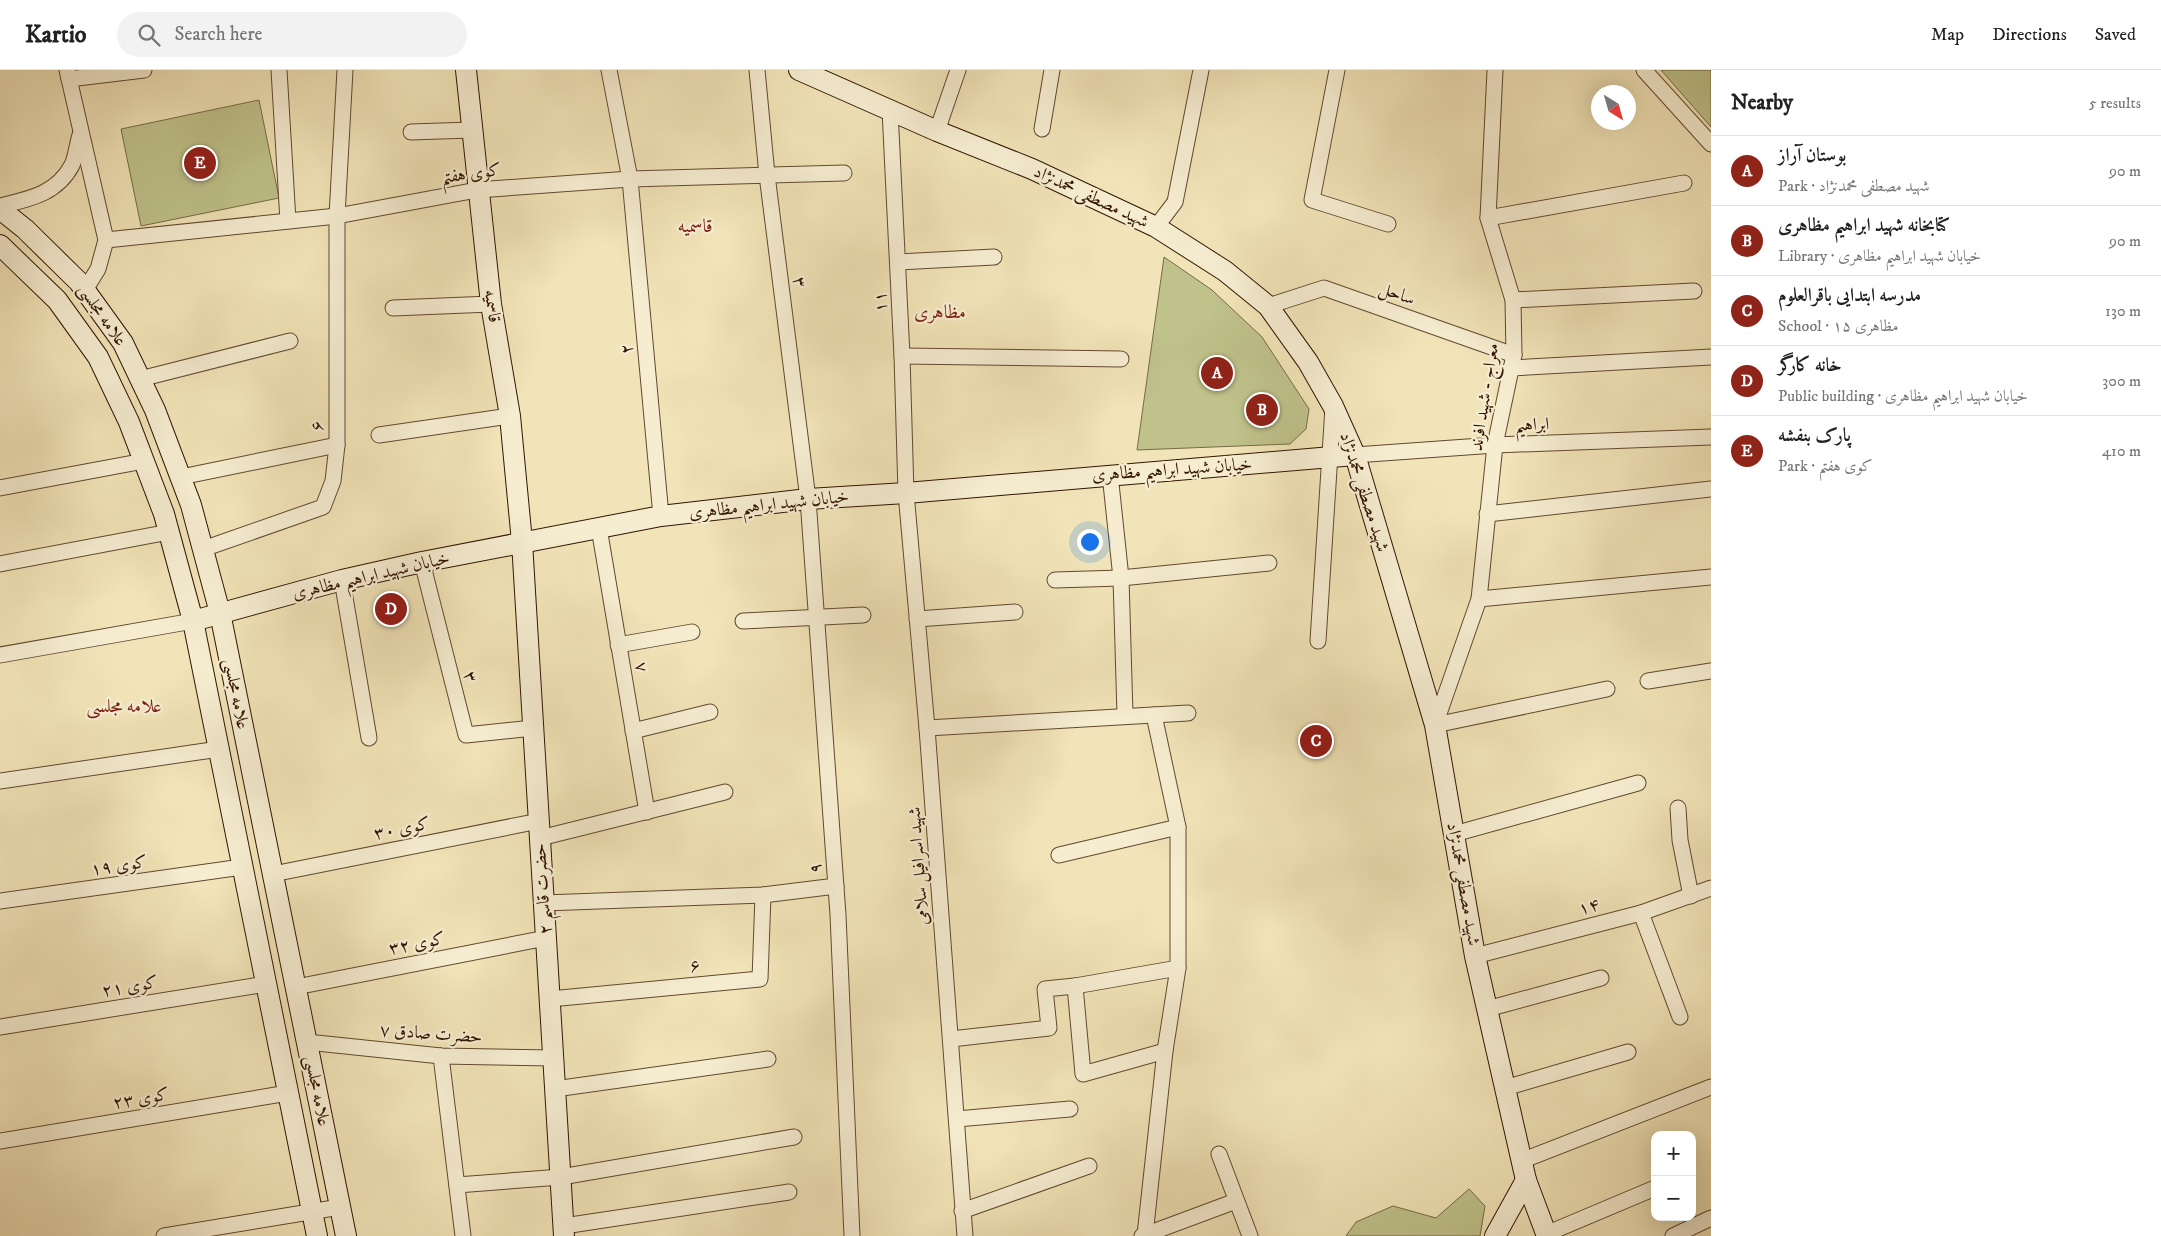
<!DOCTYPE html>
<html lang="en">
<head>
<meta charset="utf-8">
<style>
	body { margin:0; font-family:"IM FELL DW Pica",Amiri,serif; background:#f2f2f2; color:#222 }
	.controls { position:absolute; right:15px; bottom:15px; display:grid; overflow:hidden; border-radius:10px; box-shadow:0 5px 20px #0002 }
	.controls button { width:45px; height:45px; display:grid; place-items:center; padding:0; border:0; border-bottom:1px solid #e0e0e0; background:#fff; color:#222; font:25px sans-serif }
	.compass { position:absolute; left:1591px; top:15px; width:45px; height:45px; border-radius:50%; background:#fff; box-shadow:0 5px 20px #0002; rotate:143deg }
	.you { position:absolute; left:1089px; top:471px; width:18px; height:18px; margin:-12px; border:4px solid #fff; border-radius:50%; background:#1a73e8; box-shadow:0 0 0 8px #1a73e833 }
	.badge { display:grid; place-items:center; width:32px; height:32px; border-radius:50%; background:#8f2418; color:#fff; font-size:16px; font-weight:700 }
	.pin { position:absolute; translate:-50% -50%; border:2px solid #fff; box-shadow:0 1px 5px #0006 }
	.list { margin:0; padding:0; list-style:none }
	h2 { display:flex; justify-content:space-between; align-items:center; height:65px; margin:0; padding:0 20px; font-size:21px }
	h2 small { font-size:16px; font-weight:400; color:#767676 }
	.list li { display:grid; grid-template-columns:32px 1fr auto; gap:15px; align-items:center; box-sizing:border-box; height:70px; padding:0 20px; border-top:1px solid #e0e0e0 }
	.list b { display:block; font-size:19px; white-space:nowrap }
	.list p { margin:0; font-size:16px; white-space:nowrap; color:#767676 }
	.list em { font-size:16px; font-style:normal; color:#767676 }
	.icon { flex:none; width:28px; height:28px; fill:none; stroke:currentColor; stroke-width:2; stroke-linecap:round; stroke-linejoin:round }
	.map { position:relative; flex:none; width:1711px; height:1166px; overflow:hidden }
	header { display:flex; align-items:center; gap:30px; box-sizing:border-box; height:70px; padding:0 25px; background:#fff; border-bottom:1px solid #e0e0e0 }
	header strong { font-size:24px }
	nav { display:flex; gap:28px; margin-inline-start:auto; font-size:18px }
	.search { width:350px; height:45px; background:#f2f2f2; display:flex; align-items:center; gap:12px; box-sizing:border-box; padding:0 18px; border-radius:28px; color:#767676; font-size:19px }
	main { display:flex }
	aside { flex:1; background:#fff }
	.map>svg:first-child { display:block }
	.green { fill:#bfc28b; stroke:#786b46 }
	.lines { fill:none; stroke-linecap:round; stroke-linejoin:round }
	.street-casing { stroke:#62482e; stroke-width:17 }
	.secondary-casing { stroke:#321400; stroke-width:22 }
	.street { stroke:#f6edd1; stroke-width:15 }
	.secondary { stroke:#f6edd1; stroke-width:20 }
	.labels { text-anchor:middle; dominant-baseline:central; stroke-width:4.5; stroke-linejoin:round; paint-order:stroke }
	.street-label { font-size:18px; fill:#321400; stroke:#f6edd1 }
	.neighbourhood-label { font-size:19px; fill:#7a1f14; stroke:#f6edd1 }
</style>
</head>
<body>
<header>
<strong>Kartio</strong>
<div class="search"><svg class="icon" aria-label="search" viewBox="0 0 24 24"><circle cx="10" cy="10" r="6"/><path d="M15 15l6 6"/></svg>Search here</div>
<nav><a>Map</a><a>Directions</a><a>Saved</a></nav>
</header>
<main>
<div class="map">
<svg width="1711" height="1166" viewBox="0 0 1711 1166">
	<rect width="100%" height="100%" fill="#f1e4b8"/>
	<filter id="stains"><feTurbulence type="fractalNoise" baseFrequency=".004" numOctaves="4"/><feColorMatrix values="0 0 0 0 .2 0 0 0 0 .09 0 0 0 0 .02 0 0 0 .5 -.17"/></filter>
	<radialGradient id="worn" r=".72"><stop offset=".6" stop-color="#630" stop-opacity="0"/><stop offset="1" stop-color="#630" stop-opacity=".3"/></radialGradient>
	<g class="green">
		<polygon points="1661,0 1711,0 1711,57"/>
		<polygon points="259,30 279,128 141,156 121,59"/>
		<polygon points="1164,187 1212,220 1262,267 1309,339 1306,359 1290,374 1137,380"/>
		<polygon points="1469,1119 1485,1136 1480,1166 1346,1166 1356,1152 1393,1136 1436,1148"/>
	</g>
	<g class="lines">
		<defs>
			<g id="street">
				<polyline points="67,0 106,170 98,199 85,220"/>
				<polyline points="279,0 288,151"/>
				<polyline points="609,0 630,109 661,446"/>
				<polyline points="757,0 767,105 808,429 838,845 852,1166"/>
				<polyline points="1337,0 1312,130 1388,154"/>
				<polyline points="1644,0 1711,74"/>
				<polyline points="69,9 144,0"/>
				<polyline points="890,40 902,286 906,423 927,658 965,1166"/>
				<polyline points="1042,59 1052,0"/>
				<polyline points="937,61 958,0"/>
				<polyline points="411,62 471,60"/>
				<path d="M0,136C29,129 57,124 72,95C76,87 77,74 80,65"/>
				<polyline points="1488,148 1684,113"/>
				<polyline points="1156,157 1175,132 1201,0"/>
				<polyline points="106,170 337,146 477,120 630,109 844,103"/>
				<polyline points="898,192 994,187"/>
				<polyline points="1513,230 1694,221"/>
				<polyline points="1268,236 1324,218 1514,285"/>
				<polyline points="393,238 491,234"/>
				<polyline points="902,286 1121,289"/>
				<polyline points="1511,298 1711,287"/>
				<polyline points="140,309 290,271"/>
				<polyline points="379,365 510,346"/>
				<polyline points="1355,385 1495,375 1711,367"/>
				<polyline points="1110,404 1121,508 1125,645"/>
				<polyline points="181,407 337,375"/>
				<polyline points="0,418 144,391"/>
				<polyline points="1487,444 1711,419"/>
				<polyline points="599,458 647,742"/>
				<polyline points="203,479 323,437 333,411 337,375 337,146 345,0"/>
				<polyline points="422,492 466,665 533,658"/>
				<polyline points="0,494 169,462"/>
				<polyline points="342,510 369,668"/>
				<polyline points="1055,510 1121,508 1269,493"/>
				<polyline points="1479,529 1711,507"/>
				<polyline points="917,549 1015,542"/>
				<polyline points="743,551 863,545"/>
				<polyline points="1318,571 1333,337"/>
				<polyline points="618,575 692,562"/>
				<polyline points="0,585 193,551"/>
				<polyline points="1648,611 1711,601"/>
				<polyline points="1435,655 1479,529 1495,375 1514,285 1513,230 1488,148 1495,0"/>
				<polyline points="1435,655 1607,619"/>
				<polyline points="927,658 1188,643"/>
				<polyline points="633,661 710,642"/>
				<polyline points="0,711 219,679"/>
				<polyline points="1678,738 1680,770 1691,826"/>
				<polyline points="1454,764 1638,713"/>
				<polyline points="540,768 725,722"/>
				<polyline points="1059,785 1178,757"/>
				<polyline points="273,804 539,751"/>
				<polyline points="0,831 242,797"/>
				<polyline points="544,833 763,825 836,816"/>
				<polyline points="1641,843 1680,947"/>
				<polyline points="1475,886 1641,843 1711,818"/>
				<polyline points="296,917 546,868"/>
				<polyline points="550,929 760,909 763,825"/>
				<polyline points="1487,939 1601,908"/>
				<polyline points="0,957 266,914"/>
				<polyline points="951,969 1049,958 1045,919 1075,916"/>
				<polyline points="307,972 441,986 554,988"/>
				<polyline points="1165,981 1083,1004 1075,916 1178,898"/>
				<polyline points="441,986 463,1166"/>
				<polyline points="1505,1018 1628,982"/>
				<polyline points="555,1019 768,989"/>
				<polyline points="957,1049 1070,1039"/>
				<polyline points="0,1071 288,1023"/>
				<polyline points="1219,1084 1250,1166"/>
				<polyline points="1521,1091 1711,1017"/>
				<polyline points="457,1115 561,1107 794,1067"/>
				<polyline points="962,1141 1089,1096"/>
				<polyline points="564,1156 789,1122"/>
				<polyline points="1546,1164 1655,1118"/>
				<polyline points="1145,1165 1165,981 1178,898 1178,757 1154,645"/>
				<polyline points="164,1166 340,1137"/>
				<polyline points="1142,1166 1236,1131"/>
				<polyline points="1673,1166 1711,1148"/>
			</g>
			<g id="secondary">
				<polyline points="466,0 491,234 510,346 522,472 564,1166"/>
				<polyline points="799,0 937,61 1032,99 1156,157 1225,201 1268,236 1308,292 1333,336 1355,385 1435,655 1475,886 1526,1110 1547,1166"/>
				<polyline points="0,139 25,159 79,212 123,273 155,340 191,435 220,543 346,1166"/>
				<polyline points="0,175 57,230 98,287 129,352 164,444 193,551 317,1166"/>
				<polyline points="193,551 342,510 422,492 661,446 808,429 906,423 1355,385"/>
				<polyline points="1495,1166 1526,1110"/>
			</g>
		</defs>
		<use href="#street" class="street-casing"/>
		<use href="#secondary" class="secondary-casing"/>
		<use href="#street" class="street"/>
		<use href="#secondary" class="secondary"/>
	</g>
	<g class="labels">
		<g class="street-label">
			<text transform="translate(471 104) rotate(-8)">کوی هفتم</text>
			<text transform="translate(1091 127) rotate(25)">شهید مصطفی محمدنژاد</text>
			<text transform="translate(799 212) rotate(83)">۳</text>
			<text transform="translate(1397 224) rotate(20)">ساحل</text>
			<text transform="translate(881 232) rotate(-93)">۱۱</text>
			<text transform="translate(492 236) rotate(82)">قاسمیه</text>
			<text transform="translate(102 245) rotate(55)">علامه مجلسی</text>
			<text transform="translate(627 279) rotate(-95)">۲</text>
			<text transform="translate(1485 327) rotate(-81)">معراج - شهید افرند</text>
			<text transform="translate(1532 355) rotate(-2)">ابراهیم</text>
			<text transform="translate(318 356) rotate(-90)">۶</text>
			<text transform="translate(1172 400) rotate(-4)">خیابان شهید ابراهیم مظاهری</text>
			<text transform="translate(1364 422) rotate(72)">شهید مصطفی محمدنژاد</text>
			<text transform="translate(769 435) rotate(-6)">خیابان شهید ابراهیم مظاهری</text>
			<text transform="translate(371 506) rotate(-13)">خیابان شهید ابراهیم مظاهری</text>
			<text transform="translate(641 597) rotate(80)">۷</text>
			<text transform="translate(470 607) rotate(76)">۳</text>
			<text transform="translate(236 624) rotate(79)">علامه مجلسی</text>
			<text transform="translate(402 759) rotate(-11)">کوی ۳۰</text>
			<text transform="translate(119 796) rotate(-8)">کوی ۱۹</text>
			<text transform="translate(919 796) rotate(-94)">شهید اسرافیل سلامی</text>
			<text transform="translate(816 798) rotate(-94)">۹</text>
			<text transform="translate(1463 814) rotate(80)">شهید مصطفی محمدنژاد</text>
			<text transform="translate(543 819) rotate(-94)">۲ حضرت قاسم</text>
			<text transform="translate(1589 837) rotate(-15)">۱۴</text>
			<text transform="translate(417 874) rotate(-11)">کوی ۳۲</text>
			<text transform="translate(695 896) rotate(-5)">۶</text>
			<text transform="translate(130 917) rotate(-9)">کوی ۲۱</text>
			<text transform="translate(431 964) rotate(4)">۷ حضرت صادق</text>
			<text transform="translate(317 1021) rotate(79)">علامه مجلسی</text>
			<text transform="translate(141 1029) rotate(-9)">کوی ۲۳</text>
		</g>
		<g class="neighbourhood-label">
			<text x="695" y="156">قاسمیه</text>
			<text x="940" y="242">مظاهری</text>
			<text x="124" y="636">علامه مجلسی</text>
		</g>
	</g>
	<rect width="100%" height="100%" filter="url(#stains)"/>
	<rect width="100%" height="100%" fill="url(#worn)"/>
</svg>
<div class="controls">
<button>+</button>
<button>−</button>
</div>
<svg class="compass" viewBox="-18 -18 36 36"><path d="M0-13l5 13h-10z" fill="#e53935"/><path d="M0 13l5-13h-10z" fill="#767676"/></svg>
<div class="you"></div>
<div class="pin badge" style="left:1217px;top:303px">A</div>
<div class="pin badge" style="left:1262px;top:340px">B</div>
<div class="pin badge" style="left:1316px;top:671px">C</div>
<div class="pin badge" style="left:391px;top:539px">D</div>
<div class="pin badge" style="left:200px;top:93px">E</div>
</div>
<aside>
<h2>Nearby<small>5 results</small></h2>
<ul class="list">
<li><span class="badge">A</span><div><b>بوستان آراز</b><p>Park · شهید مصطفی محمدنژاد</p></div><em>90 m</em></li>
<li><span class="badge">B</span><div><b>کتابخانه شهید ابراهیم مظاهری</b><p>Library · خیابان شهید ابراهیم مظاهری</p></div><em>90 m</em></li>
<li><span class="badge">C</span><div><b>مدرسه ابتدایی باقرالعلوم</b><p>School · ۱۵ مظاهری</p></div><em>130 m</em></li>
<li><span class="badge">D</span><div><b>خانه کارگر</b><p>Public building · خیابان شهید ابراهیم مظاهری</p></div><em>300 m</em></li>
<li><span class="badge">E</span><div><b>پارک بنفشه</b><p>Park · کوی هفتم</p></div><em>410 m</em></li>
</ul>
</aside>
</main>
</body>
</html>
